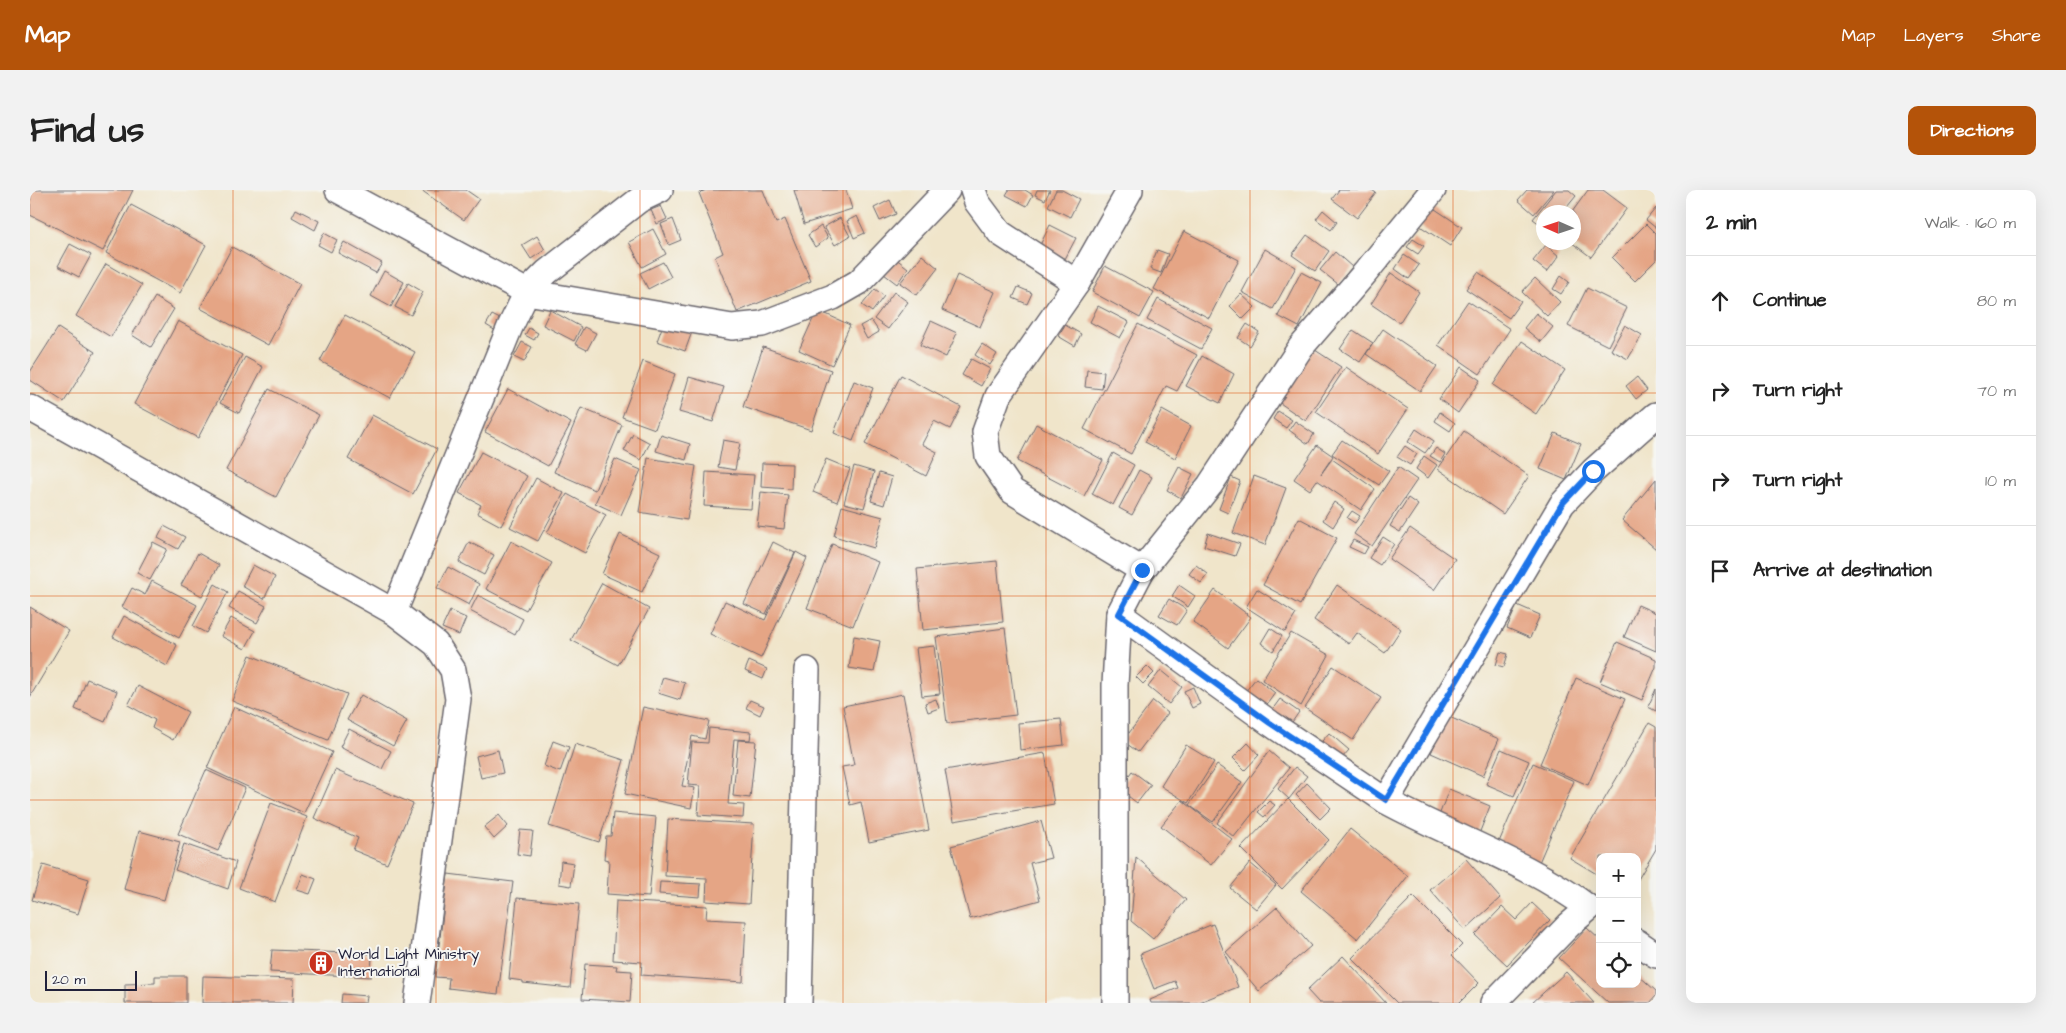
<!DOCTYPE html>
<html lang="en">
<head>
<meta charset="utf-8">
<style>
	body { margin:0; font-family:"Architects Daughter",sans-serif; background:#f2f2f2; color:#222 }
	.controls { position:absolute; right:15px; bottom:15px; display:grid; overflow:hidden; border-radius:10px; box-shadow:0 5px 20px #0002 }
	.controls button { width:45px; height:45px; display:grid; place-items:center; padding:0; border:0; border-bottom:1px solid #e0e0e0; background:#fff; color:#222; font:25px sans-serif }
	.compass { position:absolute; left:1506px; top:15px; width:45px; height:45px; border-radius:50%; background:#fff; box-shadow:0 5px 20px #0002; rotate:273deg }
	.scale { position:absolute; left:15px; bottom:12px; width:92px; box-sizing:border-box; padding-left:5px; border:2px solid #22223b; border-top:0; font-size:14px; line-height:18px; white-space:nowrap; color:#22223b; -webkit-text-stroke:4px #f6f6f2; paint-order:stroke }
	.stop { position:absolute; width:15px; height:15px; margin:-11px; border:4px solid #1a73e8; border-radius:50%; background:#fff }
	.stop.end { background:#1a73e8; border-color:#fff; box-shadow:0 1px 5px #0008 }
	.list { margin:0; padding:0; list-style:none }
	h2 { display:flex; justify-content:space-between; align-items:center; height:65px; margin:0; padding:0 20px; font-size:21px }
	h2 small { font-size:16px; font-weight:400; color:#767676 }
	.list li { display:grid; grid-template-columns:32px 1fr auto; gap:15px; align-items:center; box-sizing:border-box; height:90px; padding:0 20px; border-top:1px solid #e0e0e0 }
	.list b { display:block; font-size:19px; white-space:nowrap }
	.list em { font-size:16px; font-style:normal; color:#767676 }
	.icon { flex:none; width:28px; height:28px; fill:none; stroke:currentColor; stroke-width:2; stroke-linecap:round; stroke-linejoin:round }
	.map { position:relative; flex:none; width:1626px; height:813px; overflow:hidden; border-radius:10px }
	header { display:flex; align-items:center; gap:30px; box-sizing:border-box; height:70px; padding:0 25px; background:#b45309; color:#fff }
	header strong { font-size:24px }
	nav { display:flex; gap:28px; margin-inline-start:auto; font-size:18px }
	.intro { display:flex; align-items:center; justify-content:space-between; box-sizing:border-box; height:120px; padding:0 30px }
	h1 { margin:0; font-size:35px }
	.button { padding:12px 22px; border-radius:10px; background:#b45309; color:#fff; font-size:18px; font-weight:700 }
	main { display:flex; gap:30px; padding:0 30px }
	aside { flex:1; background:#fff; border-radius:10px; box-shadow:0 5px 20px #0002 }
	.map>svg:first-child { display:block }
	.building { fill:#e5a585 }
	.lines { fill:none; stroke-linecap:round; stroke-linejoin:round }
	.street-casing { stroke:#6a666d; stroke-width:28 }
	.street { stroke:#fff; stroke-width:25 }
	.route { stroke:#1a73e8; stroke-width:6 }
	.grid { fill:none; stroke:#de560e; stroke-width:1; stroke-opacity:0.55 }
	.labels { text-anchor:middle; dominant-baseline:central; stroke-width:4; stroke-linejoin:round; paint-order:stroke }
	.poi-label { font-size:15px; fill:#22223b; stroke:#f6f6f2; text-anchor:start }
</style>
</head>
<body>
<header>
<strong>Map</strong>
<nav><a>Map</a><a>Layers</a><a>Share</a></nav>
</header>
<div class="intro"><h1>Find us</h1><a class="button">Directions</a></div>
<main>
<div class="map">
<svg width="1626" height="813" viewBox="0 0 1626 813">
	<rect width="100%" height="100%" fill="#f6f6f2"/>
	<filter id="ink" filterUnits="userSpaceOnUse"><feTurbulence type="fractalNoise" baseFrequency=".02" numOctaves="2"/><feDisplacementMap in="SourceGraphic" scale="10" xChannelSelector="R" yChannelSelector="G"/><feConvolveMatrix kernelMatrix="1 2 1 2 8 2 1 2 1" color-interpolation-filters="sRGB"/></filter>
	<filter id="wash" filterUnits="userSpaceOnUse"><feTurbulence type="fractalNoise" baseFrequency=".0096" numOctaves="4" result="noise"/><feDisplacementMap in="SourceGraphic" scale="20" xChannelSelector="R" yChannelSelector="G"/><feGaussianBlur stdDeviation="1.12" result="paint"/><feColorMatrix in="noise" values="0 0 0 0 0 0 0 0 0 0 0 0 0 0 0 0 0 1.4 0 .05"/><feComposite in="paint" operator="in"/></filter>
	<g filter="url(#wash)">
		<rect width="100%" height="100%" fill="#f0e5ca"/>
		<g id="blocks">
			<g class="building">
				<polygon points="1,0 103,0 73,61 0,25"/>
				<polygon points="391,0 436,0 449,9 434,30"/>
				<polygon points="676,0 733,0 746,33 755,29 781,91 707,122 685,67 693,63 669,3"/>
				<polygon points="764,0 816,0 822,19 774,34"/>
				<polygon points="979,0 995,0 1003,5 997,16 976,5"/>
				<polygon points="1007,0 1020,0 1015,10 1005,5"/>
				<polygon points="1026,0 1032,0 1049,9 1040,27 1018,16"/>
				<polygon points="1309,0 1342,0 1346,3 1327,28 1302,9"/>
				<polygon points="1497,0 1524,0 1504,24 1488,10"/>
				<polygon points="1526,0 1539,0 1546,6 1533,22 1514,22 1514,37 1503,29"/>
				<polygon points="1558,0 1573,0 1597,18 1561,67 1541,52 1544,52 1544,22 1542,22"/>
				<polygon points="860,10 866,24 850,31 844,18"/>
				<polygon points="101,15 176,55 150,103 76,63"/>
				<polygon points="631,16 637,29 627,34 621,20"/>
				<polygon points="1402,17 1432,37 1420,56 1390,36"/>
				<polygon points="1626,18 1626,38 1616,30"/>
				<polygon points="266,19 289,31 285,40 262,27"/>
				<polygon points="1293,20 1307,32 1301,40 1286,29"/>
				<polygon points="827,26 835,43 824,48 817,31"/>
				<polygon points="810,28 820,46 805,55 794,37"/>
				<polygon points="643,29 651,50 639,55 631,34"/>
				<polygon points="1616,34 1626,44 1626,70 1605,91 1582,68"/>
				<polygon points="1020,35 1046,48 1035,69 1010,55"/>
				<polygon points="791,36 798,48 785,57 778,45"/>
				<polygon points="623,39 636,64 612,77 599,52"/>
				<polygon points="1154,41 1209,70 1179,128 1124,99"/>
				<polygon points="294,43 307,50 301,62 288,55"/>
				<polygon points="1277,45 1299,61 1285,81 1262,65"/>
				<polygon points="507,46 515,60 501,69 492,55"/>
				<polygon points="1383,49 1394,56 1388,64 1377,57"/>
				<polygon points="314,52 352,73 346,83 308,63"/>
				<polygon points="40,54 61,65 49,87 28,76"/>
				<polygon points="1516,55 1529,66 1517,82 1503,71"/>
				<polygon points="202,57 270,94 238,155 170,118"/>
				<polygon points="1235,59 1266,77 1243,119 1212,102"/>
				<polygon points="1127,60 1138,64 1131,83 1120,79"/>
				<polygon points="1305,62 1322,77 1308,94 1290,80"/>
				<polygon points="892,65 908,78 887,105 870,93"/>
				<polygon points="1374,65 1389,75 1379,89 1365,79"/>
				<polygon points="865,68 878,78 867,94 854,84"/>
				<polygon points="633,72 641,87 618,99 610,83"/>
				<polygon points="76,74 112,95 81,147 46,126"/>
				<polygon points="1075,76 1124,102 1110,128 1062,102"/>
				<polygon points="354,81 374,92 361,117 341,106"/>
				<polygon points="1271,82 1292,93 1269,137 1248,126"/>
				<polygon points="1448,82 1491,111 1479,128 1436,99"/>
				<polygon points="1361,83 1389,102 1369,133 1341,114"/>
				<polygon points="927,85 965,102 950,137 912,120"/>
				<polygon points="1531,86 1539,92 1531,104 1523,99"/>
				<polygon points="1505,88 1530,112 1517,126 1492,102"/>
				<polygon points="378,93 393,102 381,125 365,117"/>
				<polygon points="988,97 1002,103 997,114 983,108"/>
				<polygon points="1557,98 1597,118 1578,156 1538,136"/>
				<polygon points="845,99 854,106 842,122 832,115"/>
				<polygon points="864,102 878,112 858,139 844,129"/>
				<polygon points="1211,104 1225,117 1213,129 1200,116"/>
				<polygon points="125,107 144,119 121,157 102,145"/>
				<polygon points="1128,109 1182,138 1171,159 1117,130"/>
				<polygon points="1438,111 1480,139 1450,184 1408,155"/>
				<polygon points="1068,116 1099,132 1090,148 1060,132"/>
				<polygon points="520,120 551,137 544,151 513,135"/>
				<polygon points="787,120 820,135 802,175 769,160"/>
				<polygon points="1506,123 1523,137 1511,152 1494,138"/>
				<polygon points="315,125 385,162 360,208 290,171"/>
				<polygon points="462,125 472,130 466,141 456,135"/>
				<polygon points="841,130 849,142 837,149 830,136"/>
				<polygon points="148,131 212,165 168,248 104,214"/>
				<polygon points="901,131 927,143 916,167 890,155"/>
				<polygon points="634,132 662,142 655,161 627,151"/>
				<polygon points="1108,134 1167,165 1147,201 1136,196 1101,264 1054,239"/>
				<polygon points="1217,134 1229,142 1220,156 1208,148"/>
				<polygon points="1035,135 1051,144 1045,156 1028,146"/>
				<polygon points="1595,135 1612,145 1598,169 1581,160"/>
				<polygon points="554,137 566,143 557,160 545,154"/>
				<polygon points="28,138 65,162 34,212 0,190 0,182"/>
				<polygon points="499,138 508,143 504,150 495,145"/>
				<polygon points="1353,139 1407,176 1390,201 1336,164"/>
				<polygon points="1323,140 1343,153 1330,172 1310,159"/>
				<polygon points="1492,151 1535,180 1506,224 1463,195"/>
				<polygon points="492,152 502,157 494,172 484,167"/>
				<polygon points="952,154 967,164 960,175 945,165"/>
				<polygon points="733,157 801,180 781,240 713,217"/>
				<polygon points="1282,158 1311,177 1276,231 1247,211"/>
				<polygon points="1172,166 1204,184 1190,213 1156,196"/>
				<polygon points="215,167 233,177 209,223 190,213"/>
				<polygon points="941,169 960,179 951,196 932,185"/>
				<polygon points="613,171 645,184 625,239 592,227"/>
				<polygon points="1316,177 1378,219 1348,264 1286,222"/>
				<polygon points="1431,177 1450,190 1428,223 1409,209"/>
				<polygon points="1057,180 1074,182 1072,199 1055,197"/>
				<polygon points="871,185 931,217 920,239 904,231 892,254 907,262 896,286 835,254"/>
				<polygon points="659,187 694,197 683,232 649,222"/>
				<polygon points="1607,187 1617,200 1606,209 1596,196"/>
				<polygon points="824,191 843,198 823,251 804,243"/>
				<polygon points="239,199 289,225 246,307 196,280"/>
				<polygon points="478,199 541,233 518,276 455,242"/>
				<polygon points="551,218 592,235 565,300 524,282"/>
				<polygon points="1132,220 1161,236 1145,268 1115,252"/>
				<polygon points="1248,221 1262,230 1256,238 1243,229"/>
				<polygon points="1410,222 1425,233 1420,241 1405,231"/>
				<polygon points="342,225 407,259 383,304 318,269"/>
				<polygon points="1265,231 1284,244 1278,254 1259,240"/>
				<polygon points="1006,234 1073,270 1054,306 987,271"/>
				<polygon points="1386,239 1404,251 1395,263 1378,252"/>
				<polygon points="1434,241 1499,286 1473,324 1408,279"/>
				<polygon points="1525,243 1551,254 1536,290 1510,279"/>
				<polygon points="603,244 620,253 611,270 594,261"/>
				<polygon points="631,245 660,254 656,270 626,261"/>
				<polygon points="693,250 710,253 705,280 688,277"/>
				<polygon points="1312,250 1359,281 1349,295 1302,264"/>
				<polygon points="1287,255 1303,266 1291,284 1302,269 1345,299 1331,320 1287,290 1280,300 1264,289"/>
				<polygon points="1375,256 1387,264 1380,275 1367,267"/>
				<polygon points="1406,258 1415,264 1410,272 1400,266"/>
				<polygon points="451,262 497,286 471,336 447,323 451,315 429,303"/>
				<polygon points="1083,263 1104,275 1083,315 1062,304"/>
				<polygon points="1394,266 1407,275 1398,288 1386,279"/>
				<polygon points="618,268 666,276 657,330 609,322"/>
				<polygon points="585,269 611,280 591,325 565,313"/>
				<polygon points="796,269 820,279 807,312 783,302"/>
				<polygon points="732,273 762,274 761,299 731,297"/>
				<polygon points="824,276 844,282 834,318 814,313"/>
				<polygon points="1149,277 1163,284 1151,308 1137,300"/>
				<polygon points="1368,277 1387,290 1342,356 1324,344"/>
				<polygon points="1109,280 1122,287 1102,325 1089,318"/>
				<polygon points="676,282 724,285 721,319 674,316"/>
				<polygon points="849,283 862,287 854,315 841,311"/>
				<polygon points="1224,286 1256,298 1235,355 1203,343"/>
				<polygon points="1201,287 1210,291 1198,323 1189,319"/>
				<polygon points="506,288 534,303 508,351 480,337"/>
				<polygon points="1626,289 1626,359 1592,330"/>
				<polygon points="731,302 758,305 754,339 727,336"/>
				<polygon points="537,304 576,325 555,363 517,343"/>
				<polygon points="1378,308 1388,315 1370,342 1360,336"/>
				<polygon points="1304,312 1314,319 1303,337 1293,330"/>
				<polygon points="812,316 853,327 844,358 804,346"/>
				<polygon points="1322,321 1330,326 1325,333 1317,328"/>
				<polygon points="1269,328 1307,348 1270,415 1233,395"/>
				<polygon points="134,336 155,347 148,359 128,348"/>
				<polygon points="1380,338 1425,369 1404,400 1359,369"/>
				<polygon points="1178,343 1210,354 1205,366 1174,356"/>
				<polygon points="590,344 630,363 612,402 572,384"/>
				<polygon points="1353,347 1364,354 1350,375 1339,368"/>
				<polygon points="1323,350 1338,357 1334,364 1319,357"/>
				<polygon points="481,351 522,373 496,420 456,399"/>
				<polygon points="123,352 137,359 120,390 107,383"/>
				<polygon points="439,352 464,365 454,385 429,372"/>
				<polygon points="743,352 765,363 736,424 714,414"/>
				<polygon points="802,354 848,372 823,436 777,418"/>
				<polygon points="766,362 777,368 731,468 680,444 695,411 735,430"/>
				<polygon points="168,363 189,375 172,406 151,395"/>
				<polygon points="967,371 973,432 893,440 887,379"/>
				<polygon points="223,375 245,387 234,409 212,396"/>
				<polygon points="1166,375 1178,384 1171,393 1159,384"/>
				<polygon points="418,377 449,394 439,415 407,398"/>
				<polygon points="122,391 167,415 149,448 92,417 102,398 115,405"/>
				<polygon points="572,393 619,419 588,475 541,450"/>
				<polygon points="185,394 198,402 176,443 163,436"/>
				<polygon points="1149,395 1165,406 1158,417 1142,406"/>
				<polygon points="1307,395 1371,439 1355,463 1327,443 1319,454 1284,430"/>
				<polygon points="1227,399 1266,424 1255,442 1216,417"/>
				<polygon points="1185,400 1221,427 1198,458 1163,432"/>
				<polygon points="208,401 236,416 227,433 199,418"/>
				<polygon points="448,405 493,429 485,445 440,421"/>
				<polygon points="1139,409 1157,420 1147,435 1129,425"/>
				<polygon points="1487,415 1510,425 1500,448 1477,438"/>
				<polygon points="1608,415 1626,423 1626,461 1594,447"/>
				<polygon points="0,417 39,441 0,507"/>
				<polygon points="420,421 436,428 429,445 412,438"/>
				<polygon points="94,426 147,455 137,476 83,447"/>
				<polygon points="201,428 225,441 215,459 191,446"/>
				<polygon points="975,438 986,525 917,533 906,447"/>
				<polygon points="1240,438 1252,446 1243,461 1231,453"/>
				<polygon points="1261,443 1299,465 1271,516 1232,490"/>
				<polygon points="824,446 850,451 844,482 819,478"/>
				<polygon points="1587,452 1626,469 1626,477 1612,510 1570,492"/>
				<polygon points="904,456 910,504 892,506 886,458"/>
				<polygon points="1470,462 1478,464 1474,477 1466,475"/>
				<polygon points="220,465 317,504 298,550 202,511"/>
				<polygon points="719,471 737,479 733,489 715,481"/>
				<polygon points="1117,476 1124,483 1113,494 1106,487"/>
				<polygon points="1303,476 1351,508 1323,550 1275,518"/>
				<polygon points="1131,480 1152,497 1139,514 1118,497"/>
				<polygon points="633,487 655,493 650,510 628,503"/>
				<polygon points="1226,488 1245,503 1235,517 1215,502"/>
				<polygon points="1546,488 1595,509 1558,595 1510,574"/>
				<polygon points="57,489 87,501 75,532 45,519"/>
				<polygon points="108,496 158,522 143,550 122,538 125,530 98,515"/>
				<polygon points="1163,497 1170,514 1162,518 1154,501"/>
				<polygon points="1626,499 1626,521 1618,517"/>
				<polygon points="873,504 899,640 839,652 831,612 820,615 812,577 824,575 813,516"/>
				<polygon points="331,505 377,531 363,556 317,530"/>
				<polygon points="906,509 909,518 898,522 895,513"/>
				<polygon points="1250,509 1269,522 1258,538 1239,524"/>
				<polygon points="720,510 734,516 730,525 716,518"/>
				<polygon points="1123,511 1138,523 1108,562 1093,551"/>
				<polygon points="204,517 302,562 274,623 177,578"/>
				<polygon points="613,517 679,531 675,549 662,546 652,596 665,598 661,618 595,604"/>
				<polygon points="1417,526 1469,549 1453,586 1401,563"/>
				<polygon points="1031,529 1034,555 990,560 988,533"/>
				<polygon points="1619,533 1626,537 1626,659 1607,691 1607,667 1570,667 1570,686 1540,668"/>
				<polygon points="679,538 721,542 720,550 704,549 698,614 714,615 713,628 668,625 670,596 658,595 662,552 678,553"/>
				<polygon points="319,539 361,561 352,579 310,557"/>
				<polygon points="1299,543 1319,560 1312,568 1292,551"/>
				<polygon points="708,550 726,551 720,608 703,606"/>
				<polygon points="523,551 539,557 530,582 514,576"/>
				<polygon points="1218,553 1229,565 1215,580 1203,568"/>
				<polygon points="545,554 594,570 569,652 519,636"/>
				<polygon points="1156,555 1184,572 1158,613 1131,596"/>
				<polygon points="1471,559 1499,571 1484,606 1456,594"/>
				<polygon points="468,560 473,583 451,588 446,566"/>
				<polygon points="1239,561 1259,578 1204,647 1187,633"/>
				<polygon points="1015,563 1024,614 924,631 915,580"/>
				<polygon points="1503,573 1544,591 1507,677 1466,659"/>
				<polygon points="1187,575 1212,592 1183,632 1159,615"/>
				<polygon points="1265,577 1277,586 1259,609 1248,599"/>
				<polygon points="176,580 215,598 188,661 148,644"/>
				<polygon points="305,580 383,614 357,674 323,660 328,648 284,628"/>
				<polygon points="1102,581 1121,595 1107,613 1089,599"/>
				<polygon points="1277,593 1301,618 1290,629 1266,605"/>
				<polygon points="1419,599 1460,616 1447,649 1407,631"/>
				<polygon points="1258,609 1299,650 1252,699 1211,658"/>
				<polygon points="1152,610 1202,649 1181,675 1131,636"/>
				<polygon points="1239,611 1245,615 1234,627 1228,622"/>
				<polygon points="241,613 277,627 245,712 209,698"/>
				<polygon points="583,623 626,627 619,707 577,704 579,670 574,669 576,646 581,646"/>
				<polygon points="469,625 478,636 464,649 454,637"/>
				<polygon points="638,629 724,634 719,714 676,711 677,688 635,686"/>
				<polygon points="1011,631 1021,668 1000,673 1010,710 940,729 921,656"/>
				<polygon points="1320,639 1378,686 1328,749 1271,701"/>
				<polygon points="490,640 503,641 500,666 487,664"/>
				<polygon points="109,641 150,652 134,710 94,699"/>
				<polygon points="154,654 206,672 198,699 145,680"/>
				<polygon points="1106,667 1156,710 1123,749 1101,731"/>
				<polygon points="1436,669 1470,708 1435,740 1400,700"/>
				<polygon points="531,671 544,673 541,696 529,694"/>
				<polygon points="1220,673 1246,695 1226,719 1200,698"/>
				<polygon points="13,675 59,689 48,724 2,710"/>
				<polygon points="273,684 286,689 280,704 267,700"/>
				<polygon points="418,684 483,692 468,804 418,798 419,788 405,787"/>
				<polygon points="630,692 671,694 670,707 629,704"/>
				<polygon points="1383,706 1432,755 1422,765 1449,793 1429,813 1367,813 1322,768"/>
				<polygon points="487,708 549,714 540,798 493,793 493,791 479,789"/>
				<polygon points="586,711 677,716 676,729 716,731 713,792 611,785 612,772 583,770"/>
				<polygon points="1502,713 1520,730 1477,775 1445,745 1472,717 1486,730"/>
				<polygon points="1247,717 1281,756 1229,801 1196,762"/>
				<polygon points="1183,734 1208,797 1167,813 1121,813 1120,810 1148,798 1145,791 1124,799 1110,764"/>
				<polygon points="1557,738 1570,750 1570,794 1607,794 1607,784 1626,801 1626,806 1620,813 1578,813 1529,768"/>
				<polygon points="242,760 342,764 341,787 240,782"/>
				<polygon points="1313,766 1356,813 1289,813 1277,800"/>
				<polygon points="555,774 587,776 586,780 602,781 600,812 552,809"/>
				<polygon points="1536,782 1564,813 1502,813"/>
				<polygon points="125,786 156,786 156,813 95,813 95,794 125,793"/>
				<polygon points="173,786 264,789 263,813 172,813"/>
				<polygon points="312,804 337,806 336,813 311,813"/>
			</g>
		</g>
	</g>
	<g filter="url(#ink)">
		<use href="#blocks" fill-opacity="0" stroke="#6a666d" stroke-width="1"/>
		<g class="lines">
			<defs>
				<g id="street">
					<polyline points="308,0 497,102 702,137 732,134 803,107 829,92 917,0"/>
					<polyline points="943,0 947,12 970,43 1047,93"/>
					<polyline points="0,218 364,422 406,454 423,480 428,509 387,813"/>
					<polyline points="1112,380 1180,295 1271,157 1335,83 1403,0"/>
					<polyline points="364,422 480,137 497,102 517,82 609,10 630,0"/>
					<polyline points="1089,424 1240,533 1356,611"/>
					<polyline points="1607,752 1626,765"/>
					<polyline points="769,813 777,480"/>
					<polyline points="1085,813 1085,495 1089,424 1112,380 982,301 958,266 955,242 968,206 1047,93 1100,0"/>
					<path d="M1463,813L1539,735L1559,718C1498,672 1422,647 1356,611L1532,314L1563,281L1626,225"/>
				</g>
			</defs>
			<use href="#street" class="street-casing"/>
			<use href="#street" class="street"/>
		</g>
	</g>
	<g class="lines" filter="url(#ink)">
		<polyline class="route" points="1112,380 1089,424 1240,533 1356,610 1532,314 1563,281"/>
	</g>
	<path class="grid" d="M203,0V813M406,0V813M610,0V813M813,0V813M1016,0V813M1220,0V813M1423,0V813M0,203H1626M0,406H1626M0,610H1626"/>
	<defs>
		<symbol id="building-disc" viewBox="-11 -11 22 22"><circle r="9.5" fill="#c8321e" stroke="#f6f6f2"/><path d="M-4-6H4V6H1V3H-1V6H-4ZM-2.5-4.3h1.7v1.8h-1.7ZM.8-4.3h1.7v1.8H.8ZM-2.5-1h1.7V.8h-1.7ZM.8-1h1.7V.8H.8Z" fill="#fff"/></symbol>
	</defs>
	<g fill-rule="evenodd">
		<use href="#building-disc" x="277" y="759" width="28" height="28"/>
	</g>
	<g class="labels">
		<g class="poi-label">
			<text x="308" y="764">World Light Ministry<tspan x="308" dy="17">International</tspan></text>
		</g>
	</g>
</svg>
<div class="controls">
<button>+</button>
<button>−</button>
<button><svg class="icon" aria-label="locate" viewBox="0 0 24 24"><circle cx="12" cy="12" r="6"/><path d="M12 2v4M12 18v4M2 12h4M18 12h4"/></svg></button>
</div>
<svg class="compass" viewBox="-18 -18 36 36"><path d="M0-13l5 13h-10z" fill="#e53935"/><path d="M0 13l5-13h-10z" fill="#767676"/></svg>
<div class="scale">20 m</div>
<div class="stop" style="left:1563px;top:281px"></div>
<div class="stop end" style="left:1112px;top:380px"></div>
</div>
<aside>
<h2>2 min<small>Walk · 160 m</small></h2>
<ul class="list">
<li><svg class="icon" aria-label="ahead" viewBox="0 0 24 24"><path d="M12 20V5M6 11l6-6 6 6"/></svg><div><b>Continue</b></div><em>80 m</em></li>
<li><svg class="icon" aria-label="right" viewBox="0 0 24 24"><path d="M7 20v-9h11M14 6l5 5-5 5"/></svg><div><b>Turn right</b></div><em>70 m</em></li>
<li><svg class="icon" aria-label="right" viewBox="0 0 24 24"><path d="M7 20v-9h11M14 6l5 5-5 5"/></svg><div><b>Turn right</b></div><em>10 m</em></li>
<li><svg class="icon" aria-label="arrive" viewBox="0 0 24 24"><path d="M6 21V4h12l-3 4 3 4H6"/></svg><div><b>Arrive at destination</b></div></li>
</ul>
</aside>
</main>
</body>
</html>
